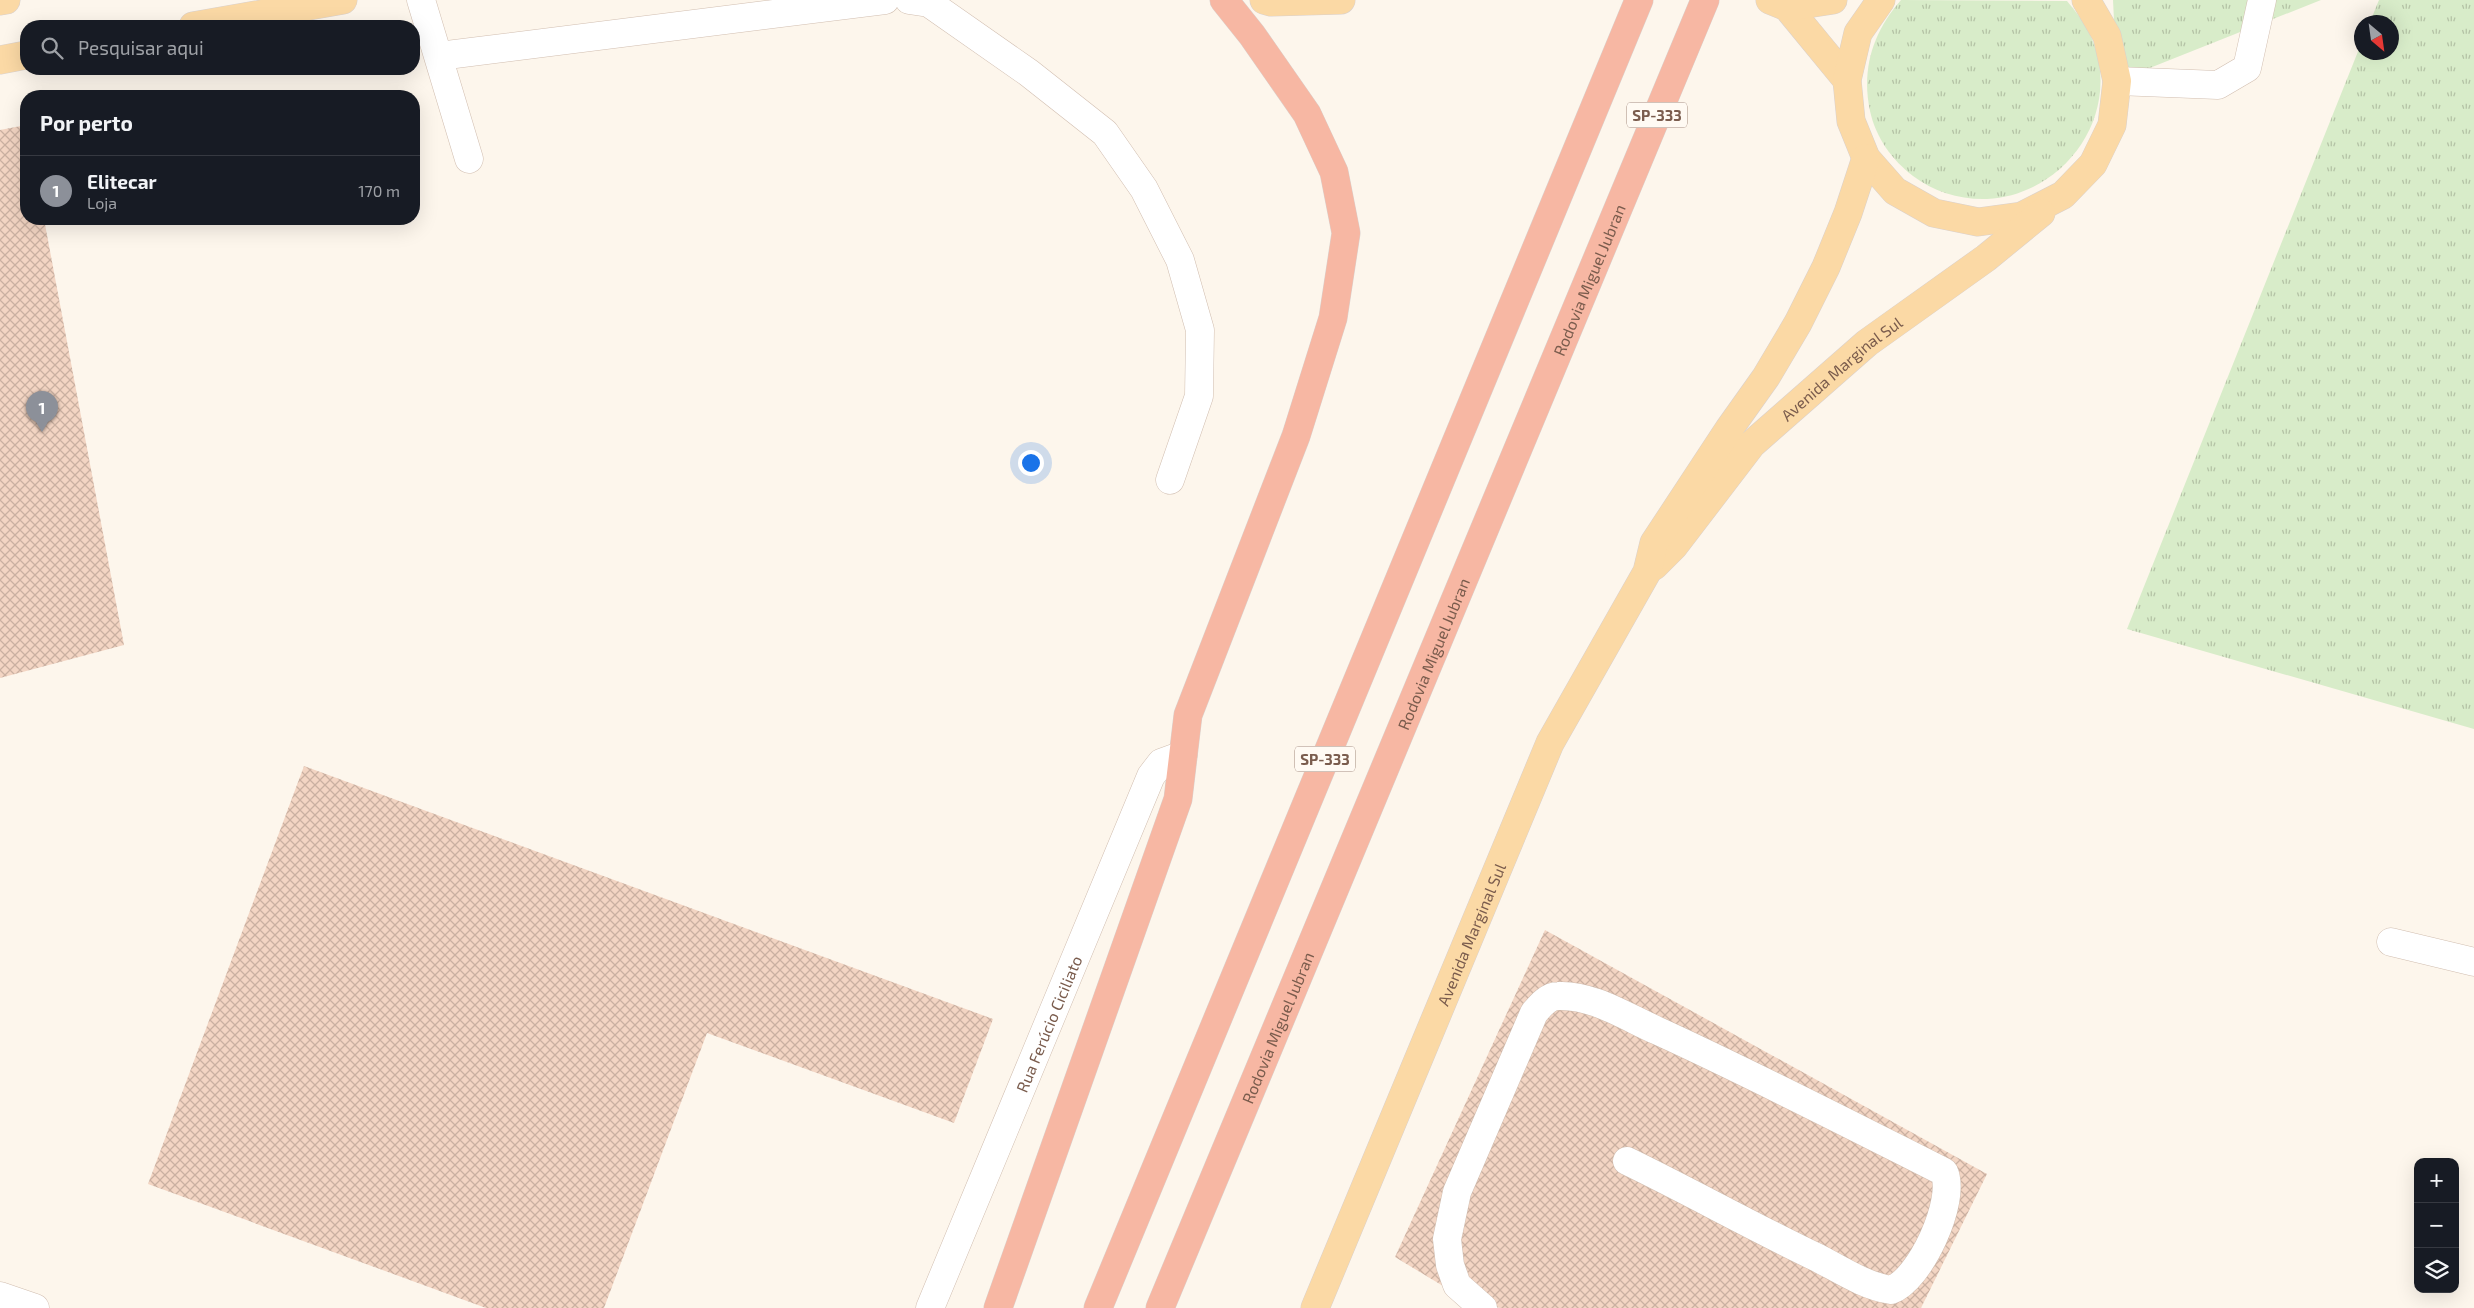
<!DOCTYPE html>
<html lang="pt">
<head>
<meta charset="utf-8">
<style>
	body { margin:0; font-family:"Exo 2",sans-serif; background:#20242c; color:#f1f3f6 }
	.controls { position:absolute; right:15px; bottom:15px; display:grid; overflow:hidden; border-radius:10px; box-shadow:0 5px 20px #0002 }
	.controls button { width:45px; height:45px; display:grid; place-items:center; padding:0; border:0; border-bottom:1px solid #363941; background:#171b24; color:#f1f3f6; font:25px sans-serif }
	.compass { position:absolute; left:2354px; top:15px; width:45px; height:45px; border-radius:50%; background:#171b24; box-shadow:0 5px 20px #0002; rotate:151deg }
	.you { position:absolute; left:1030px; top:462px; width:18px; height:18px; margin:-12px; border:4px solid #fff; border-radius:50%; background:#1a73e8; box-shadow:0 0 0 8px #1a73e833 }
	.badge { display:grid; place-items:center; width:32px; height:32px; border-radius:50%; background:#8c9099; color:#fff; font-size:16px; font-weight:700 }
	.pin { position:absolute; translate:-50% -41px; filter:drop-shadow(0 1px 2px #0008) }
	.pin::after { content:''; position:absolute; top:26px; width:18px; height:15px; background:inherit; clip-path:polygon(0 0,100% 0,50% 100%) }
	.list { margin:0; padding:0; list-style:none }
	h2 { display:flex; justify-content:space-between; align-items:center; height:65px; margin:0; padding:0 20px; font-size:21px }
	h2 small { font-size:16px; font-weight:400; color:#9ea1a6 }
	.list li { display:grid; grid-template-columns:32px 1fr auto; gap:15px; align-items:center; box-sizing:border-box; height:70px; padding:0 20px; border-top:1px solid #363941 }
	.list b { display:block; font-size:19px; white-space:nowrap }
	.list p { margin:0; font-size:16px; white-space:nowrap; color:#9ea1a6 }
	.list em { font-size:16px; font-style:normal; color:#9ea1a6 }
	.icon { flex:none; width:28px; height:28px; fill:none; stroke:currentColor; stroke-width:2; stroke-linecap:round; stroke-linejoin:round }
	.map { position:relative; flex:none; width:2474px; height:1308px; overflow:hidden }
	.search { position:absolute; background:#171b24; box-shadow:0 5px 20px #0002; left:20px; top:20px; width:400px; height:55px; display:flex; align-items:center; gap:12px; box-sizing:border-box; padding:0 18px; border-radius:20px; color:#9ea1a6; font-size:19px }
	.panel { position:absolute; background:#171b24; box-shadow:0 5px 20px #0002; left:20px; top:90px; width:400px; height:135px; border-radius:20px }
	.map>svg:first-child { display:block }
	.grass { fill:url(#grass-tufts) }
	.building { fill:url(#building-cross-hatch) }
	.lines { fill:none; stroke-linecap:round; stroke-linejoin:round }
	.minor-casing { stroke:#d1beb0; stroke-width:29 }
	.major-casing { stroke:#dad1cd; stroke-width:29 }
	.highway-casing { stroke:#dad1cd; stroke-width:29 }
	.minor { stroke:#fff; stroke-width:28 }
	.major { stroke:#fbd9a5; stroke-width:28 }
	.highway { stroke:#f7b7a3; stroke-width:28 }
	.labels { text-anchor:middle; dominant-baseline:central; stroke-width:4.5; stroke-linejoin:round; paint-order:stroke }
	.shield { fill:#fffaf3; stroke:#a28b7f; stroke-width:1 }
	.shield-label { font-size:15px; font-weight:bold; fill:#7a5c4d }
	.street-label { font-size:16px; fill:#7a5c4d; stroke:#fffaf3 }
</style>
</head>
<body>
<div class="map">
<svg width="2474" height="1308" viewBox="0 0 2474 1308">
	<defs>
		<pattern id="grass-tufts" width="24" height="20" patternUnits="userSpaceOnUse" patternTransform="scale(1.25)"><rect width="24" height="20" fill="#d8ecc9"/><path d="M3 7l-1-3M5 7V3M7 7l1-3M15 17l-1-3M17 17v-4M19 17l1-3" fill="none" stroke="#b4c2a5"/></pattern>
		<pattern id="building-cross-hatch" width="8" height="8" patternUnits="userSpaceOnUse" patternTransform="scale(1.25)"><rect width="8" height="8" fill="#f3d5c3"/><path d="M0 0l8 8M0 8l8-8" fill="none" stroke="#cab0a1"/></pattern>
	</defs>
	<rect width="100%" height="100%" fill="#fdf6ec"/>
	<g class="grass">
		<path d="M1901,0L2067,1C2077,13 2086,25 2092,39C2123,114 2065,195 1987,199C1961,200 1934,192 1913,176C1892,160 1876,138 1870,111C1861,69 1873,32 1901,0Z"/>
		<polygon points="2113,0 2321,0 2117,81"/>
		<polygon points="2379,0 2474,0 2474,729 2127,629 2361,44 2362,52 2392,52 2392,22 2370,22"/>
	</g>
	<g class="building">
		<polygon points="26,125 26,219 44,219 124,645 0,678 0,130"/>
		<polygon points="304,766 993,1019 954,1123 707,1033 604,1308 486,1308 148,1184"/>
		<polygon points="1545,930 1987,1174 1921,1308 1500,1308 1453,1292 1395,1257"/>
	</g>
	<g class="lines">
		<defs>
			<g id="minor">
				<polyline points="421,0 469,159"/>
				<polyline points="909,0 929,3 1029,73 1105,133 1144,189 1180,260 1200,330 1199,396 1170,480"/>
				<polyline points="439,56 885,0"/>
				<polyline points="2117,81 2218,85 2247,68 2262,0"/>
				<polyline points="2391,942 2474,962"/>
				<polyline points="0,1296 35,1308"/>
				<path id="s1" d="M930,1308L1151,776L1161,763L1183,755"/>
				<path d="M1483,1308L1457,1285L1450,1265L1447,1239L1457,1192L1534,1013C1540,1006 1548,996 1558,996C1592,994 1628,1018 1658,1031C1754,1075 1849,1124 1944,1172C1957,1200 1920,1280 1891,1290C1865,1286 1841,1270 1818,1258C1753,1227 1691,1192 1627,1161"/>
			</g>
			<g id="major">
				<polyline points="1264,0 1271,2 1341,0"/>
				<polyline points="1770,0 1787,7 1847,80"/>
				<polyline points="1881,0 1858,33 1847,80 1851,121 1866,158 1895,191 1934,213 1978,222 2022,216 2063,195 2093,164 2112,125 2117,81 2107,36 2086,0"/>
				<polyline points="0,1 6,0"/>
				<polyline points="1787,7 1833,0"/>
				<polyline points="193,26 343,0"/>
				<polyline points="0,60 26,55"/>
				<path id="s2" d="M1654,566L1674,546L1752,444L1867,343L1986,258L2041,213"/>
				<path id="s3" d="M1315,1308L1550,743L1647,572L1654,543L1729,429L1766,377L1798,323L1826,267L1848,213L1866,158"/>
			</g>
			<g id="highway">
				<polyline points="998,1308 1178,799 1188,715 1296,436 1333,318 1346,233 1334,172 1307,114 1252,35 1224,0"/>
				<polyline points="1098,1308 1639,0"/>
				<path id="s4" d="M1160,1308L1705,0"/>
			</g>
		</defs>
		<use href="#minor" class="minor-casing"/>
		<use href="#major" class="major-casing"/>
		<use href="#highway" class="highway-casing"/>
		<use href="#minor" class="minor"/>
		<use href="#major" class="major"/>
		<use href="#highway" class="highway"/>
	</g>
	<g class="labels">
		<g class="shield">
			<rect x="1627" y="102.5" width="60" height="25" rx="4"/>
			<rect x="1295" y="746.5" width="60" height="25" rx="4"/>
		</g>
		<g class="shield-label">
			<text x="1657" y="115">SP-333</text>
			<text x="1325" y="759">SP-333</text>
		</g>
		<g class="street-label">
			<text stroke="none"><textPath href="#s4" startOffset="1114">Rodovia Miguel Jubran</textPath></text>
			<text stroke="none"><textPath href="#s2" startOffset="274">Avenida Marginal Sul</textPath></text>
			<text stroke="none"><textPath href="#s4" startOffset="709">Rodovia Miguel Jubran</textPath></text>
			<text stroke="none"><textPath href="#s3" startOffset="405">Avenida Marginal Sul</textPath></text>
			<text stroke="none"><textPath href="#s1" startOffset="308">Rua Ferúcio Ciciliato</textPath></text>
			<text stroke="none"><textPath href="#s4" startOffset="304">Rodovia Miguel Jubran</textPath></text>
		</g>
	</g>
</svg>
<div class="controls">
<button>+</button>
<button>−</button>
<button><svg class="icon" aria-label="layers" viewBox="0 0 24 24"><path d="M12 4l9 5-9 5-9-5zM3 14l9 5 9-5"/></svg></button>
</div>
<svg class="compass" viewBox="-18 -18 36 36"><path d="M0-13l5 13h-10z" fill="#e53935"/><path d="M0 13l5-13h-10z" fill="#9ea1a6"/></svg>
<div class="you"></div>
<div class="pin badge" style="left:42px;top:432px">1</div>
<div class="search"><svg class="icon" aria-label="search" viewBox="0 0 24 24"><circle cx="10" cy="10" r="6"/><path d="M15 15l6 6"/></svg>Pesquisar aqui</div>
<section class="panel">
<h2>Por perto<small></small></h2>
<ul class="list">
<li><span class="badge">1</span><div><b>Elitecar</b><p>Loja</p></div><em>170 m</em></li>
</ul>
</section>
</div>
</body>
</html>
